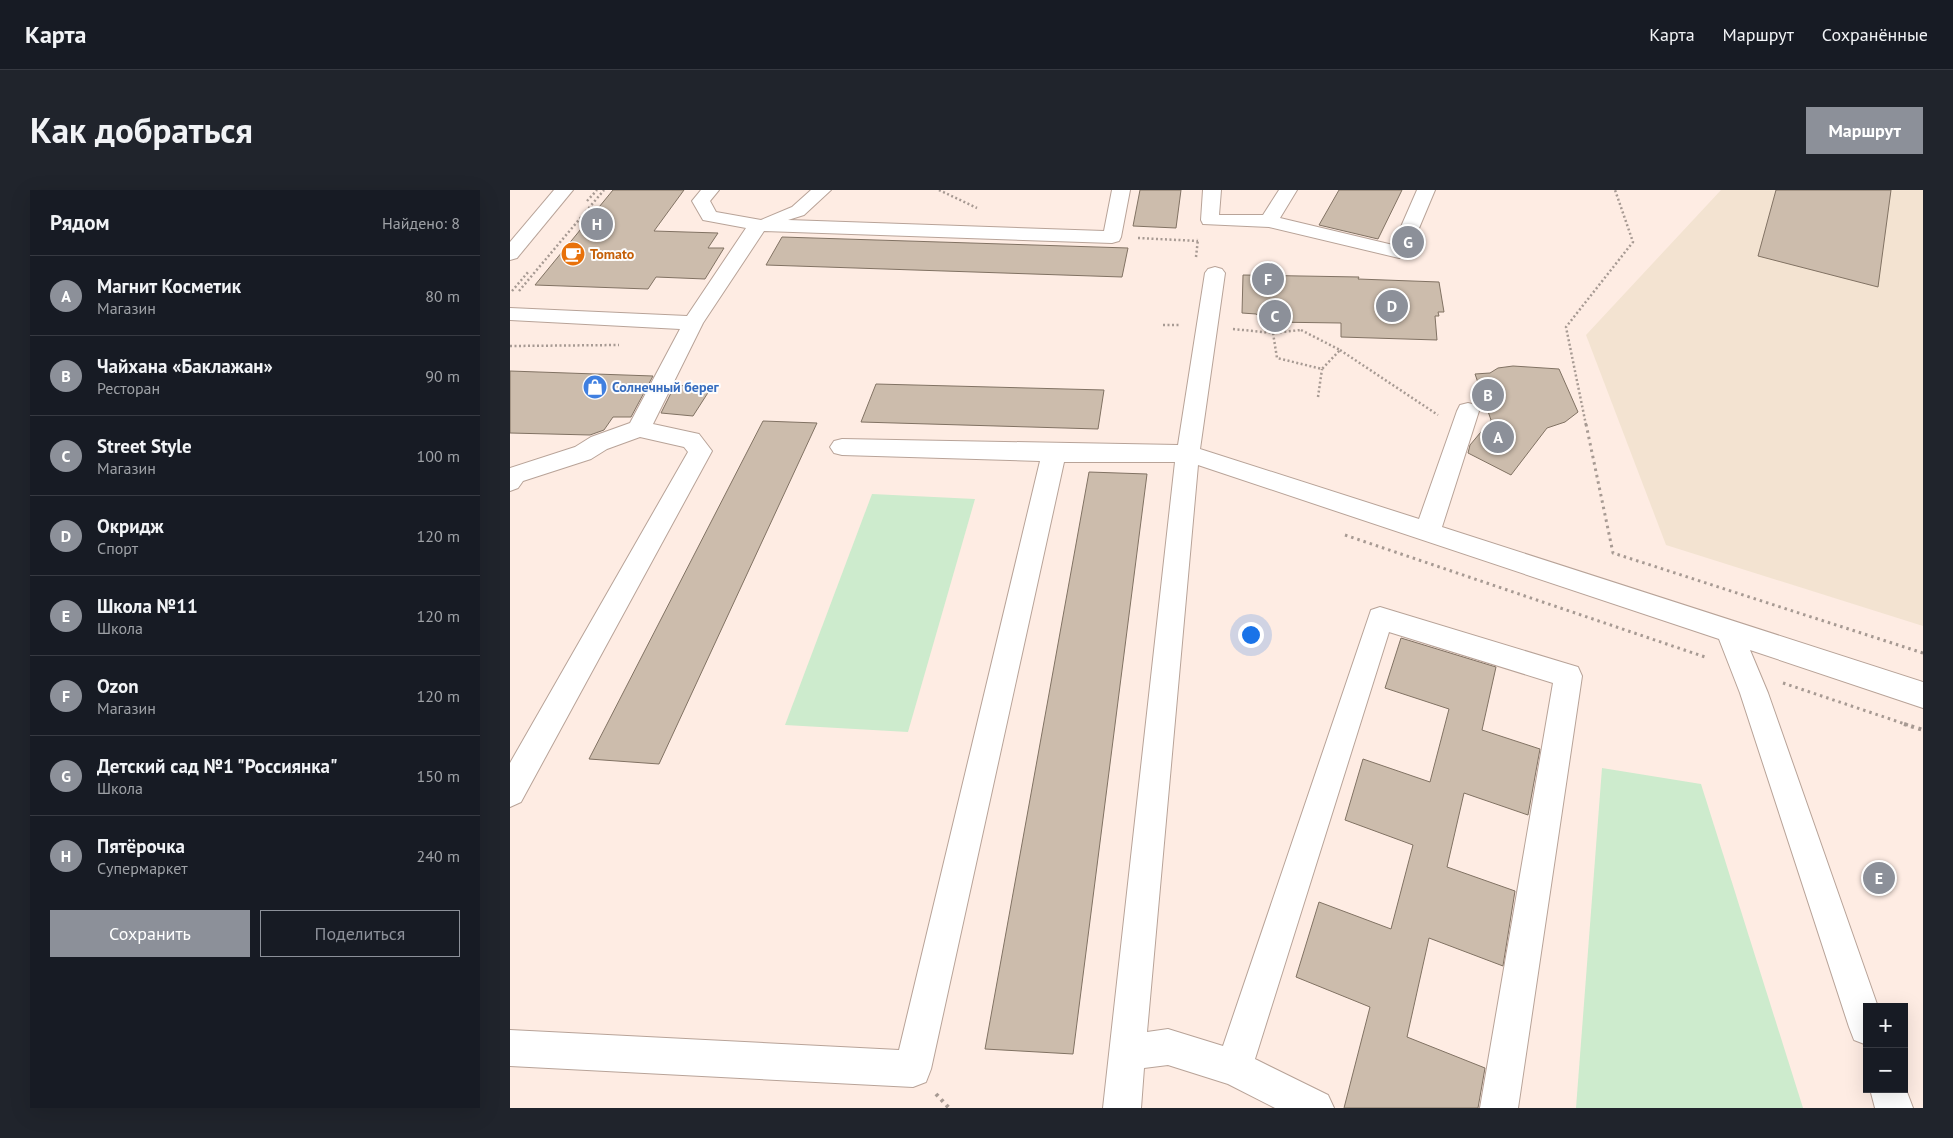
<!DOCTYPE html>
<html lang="ru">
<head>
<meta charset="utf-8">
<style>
	body { margin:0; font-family:"PT Sans",sans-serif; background:#20242c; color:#f1f3f6 }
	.controls { position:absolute; right:15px; bottom:15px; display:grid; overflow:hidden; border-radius:0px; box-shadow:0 5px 20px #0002 }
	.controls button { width:45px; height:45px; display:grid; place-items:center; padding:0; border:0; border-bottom:1px solid #363941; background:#171b24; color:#f1f3f6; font:25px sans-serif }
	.you { position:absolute; left:740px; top:444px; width:18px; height:18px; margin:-12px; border:4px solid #fff; border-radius:50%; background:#1a73e8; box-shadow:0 0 0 8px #1a73e833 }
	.badge { display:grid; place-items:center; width:32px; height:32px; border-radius:50%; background:#8c9099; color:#fff; font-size:16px; font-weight:700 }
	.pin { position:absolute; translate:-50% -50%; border:2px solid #fff; box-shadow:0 1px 5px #0006 }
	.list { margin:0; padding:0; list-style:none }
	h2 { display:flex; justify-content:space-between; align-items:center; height:65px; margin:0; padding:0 20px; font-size:21px }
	h2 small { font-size:16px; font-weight:400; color:#9ea1a6 }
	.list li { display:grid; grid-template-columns:32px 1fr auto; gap:15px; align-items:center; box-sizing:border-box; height:80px; padding:0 20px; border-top:1px solid #363941 }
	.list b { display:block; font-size:19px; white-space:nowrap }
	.list p { margin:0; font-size:16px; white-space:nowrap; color:#9ea1a6 }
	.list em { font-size:16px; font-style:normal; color:#9ea1a6 }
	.actions { display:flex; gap:10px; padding:15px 20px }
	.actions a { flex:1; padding:11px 0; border:1px solid #8c9099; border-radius:0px; text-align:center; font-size:18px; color:#8c9099 }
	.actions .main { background:#8c9099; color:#fff }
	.map { position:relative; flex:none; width:1413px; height:918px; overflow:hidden; border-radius:0px }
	header { display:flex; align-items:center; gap:30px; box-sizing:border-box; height:70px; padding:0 25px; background:#171b24; border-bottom:1px solid #363941 }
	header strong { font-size:24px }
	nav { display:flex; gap:28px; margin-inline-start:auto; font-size:18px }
	.intro { display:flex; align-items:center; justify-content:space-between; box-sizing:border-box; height:120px; padding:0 30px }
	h1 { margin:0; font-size:35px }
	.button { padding:12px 22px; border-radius:0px; background:#8c9099; color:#fff; font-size:18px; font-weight:700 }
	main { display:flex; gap:30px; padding:0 30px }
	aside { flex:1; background:#171b24; border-radius:0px; box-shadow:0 5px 20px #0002 }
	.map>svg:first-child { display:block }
	.industrial { fill:#f3e3d1 }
	.green { fill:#cdebcd }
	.building { fill:#ccbcac; stroke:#817263 }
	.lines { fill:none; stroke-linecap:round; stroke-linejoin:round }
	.minor-casing { stroke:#b8a398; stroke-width:2 }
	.path-far2 { stroke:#a79a93; stroke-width:2.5; stroke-dasharray:2 2.5; stroke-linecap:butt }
	.path-far1 { stroke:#a79a93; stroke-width:3; stroke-dasharray:2.5 4; stroke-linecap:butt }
	.path { stroke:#a79a93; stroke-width:4; stroke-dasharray:3 4.5; stroke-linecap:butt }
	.minor { fill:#fff; fill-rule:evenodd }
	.labels { text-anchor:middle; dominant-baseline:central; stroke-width:4; stroke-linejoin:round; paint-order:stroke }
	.far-food-label { font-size:14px; font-weight:bold; fill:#c56008; stroke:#fdfdfd; text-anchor:start }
	.far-shop-label { font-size:14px; font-weight:bold; fill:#366cbe; stroke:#fdfdfd; text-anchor:start }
</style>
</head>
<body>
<header>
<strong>Карта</strong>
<nav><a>Карта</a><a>Маршрут</a><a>Сохранённые</a></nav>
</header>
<div class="intro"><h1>Как добраться</h1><a class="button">Маршрут</a></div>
<main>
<aside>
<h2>Рядом<small>Найдено: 8</small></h2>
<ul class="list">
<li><span class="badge">A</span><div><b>Магнит Косметик</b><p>Магазин</p></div><em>80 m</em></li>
<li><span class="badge">B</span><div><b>Чайхана «Баклажан»</b><p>Ресторан</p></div><em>90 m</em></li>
<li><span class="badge">C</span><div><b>Street Style</b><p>Магазин</p></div><em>100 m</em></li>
<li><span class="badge">D</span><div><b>Окридж</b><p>Спорт</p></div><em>120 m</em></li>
<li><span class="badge">E</span><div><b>Школа №11</b><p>Школа</p></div><em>120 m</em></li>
<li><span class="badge">F</span><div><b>Ozon</b><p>Магазин</p></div><em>120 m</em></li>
<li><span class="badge">G</span><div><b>Детский сад №1 &quot;Россиянка&quot;</b><p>Школа</p></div><em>150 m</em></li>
<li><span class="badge">H</span><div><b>Пятёрочка</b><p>Супермаркет</p></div><em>240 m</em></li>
</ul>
<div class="actions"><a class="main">Сохранить</a><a>Поделиться</a></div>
</aside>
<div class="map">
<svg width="1413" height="918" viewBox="0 0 1413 918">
	<rect width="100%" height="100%" fill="#feece3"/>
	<polygon class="industrial" points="1211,0 1413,0 1413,436 1156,355 1076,145"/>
	<g class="green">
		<polygon points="362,304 465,309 398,542 275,535"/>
		<polygon points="1092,578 1191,594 1293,918 1066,918"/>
	</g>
	<g class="building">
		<polygon points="103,0 174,0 144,41 208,43 198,58 214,58 195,89 146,87 138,99 25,95"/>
		<polygon points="630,0 671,0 666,38 623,36"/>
		<polygon points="829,0 892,0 868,49 809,35"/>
		<polygon points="1266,0 1381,0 1368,97 1248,66"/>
		<polygon points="272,47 618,58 612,87 256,75"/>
		<polygon points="733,85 849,87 848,89 929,92 934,122 928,122 929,126 925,126 927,150 831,147 831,133 758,132 746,124 732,123"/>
		<polygon points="1003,176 1049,179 1068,222 1055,232 1037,238 1001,285 958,263 960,255 981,230 965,184 980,183 988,178"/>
		<polygon points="0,181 143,186 121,227 103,227 94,240 80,245 0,243"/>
		<polygon points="366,194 594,200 588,239 351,232"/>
		<polygon points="165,195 201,198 183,226 151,223"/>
		<polygon points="253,231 307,233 149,574 79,569"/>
		<polygon points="579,282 637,284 563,864 475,859"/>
		<polygon points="891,448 986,477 972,540 1030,559 1018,625 954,603 937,677 1005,701 993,776 919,748 897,847 975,878 968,918 834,918 860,817 786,787 809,712 881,739 903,655 835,630 853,569 920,592 939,519 875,498"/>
	</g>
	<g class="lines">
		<defs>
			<g id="minor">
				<polygon points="44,0 63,0 7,68 0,70 0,52"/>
				<polygon points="191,0 209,0 200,11 206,22 251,30 282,17 301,0 321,0 294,25 278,30 594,41 602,0 620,0 611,47 609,51 602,53 254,41 193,133 143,234 189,244 202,261 11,612 0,617 0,573 178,262 174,257 130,247 97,259 81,269 13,291 8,298 0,301 0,278 65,257 81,247 120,233 170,139 0,130 0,118 177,126 236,38 193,30 182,11"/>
				<polygon points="693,0 711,0 709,25 753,25 769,0 787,0 770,28 883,55 907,0 925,0 899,62 896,66 889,68 759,37 693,34 691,30"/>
				<polygon points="705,77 712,79 715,83 690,259 909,329 947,221 950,215 958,213 966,215 969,221 932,337 1413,492 1413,518 1240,460 1258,503 1368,817 1357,817 1357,855 1344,850 1339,837 1230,503 1209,449 688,275 637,842 658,839 713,856 861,420 870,417 1058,474 1068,477 1072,486 1008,918 970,918 1043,493 879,442 745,869 818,905 824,918 765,918 718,894 658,875 634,878 631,918 593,918 665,272 554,272 421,879 416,892 403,897 0,876 0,840 389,860 530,271 332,265 324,263 320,257 324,251 332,249 668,255 695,83 698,79"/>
				<polygon points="1394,894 1403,918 1365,918 1360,899 1394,899"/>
			</g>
		</defs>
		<use href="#minor" class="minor-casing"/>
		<g class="path-far2">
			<polyline points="429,0 467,18"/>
			<polyline points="77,11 87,0"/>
			<polyline points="628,48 688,51"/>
			<polyline points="686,67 688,49"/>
			<polyline points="2,101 19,81"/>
			<polyline points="9,101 94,0"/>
			<polyline points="653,135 670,135"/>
			<polyline points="723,139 763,143"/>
			<polygon points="791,140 830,160 812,179 767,168 763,143"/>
			<polyline points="0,156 109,155"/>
			<polyline points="830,160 928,225"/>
			<polyline points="808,207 812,179"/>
			<polyline points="1076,235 1056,137 1123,52 1105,0"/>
		</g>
		<g class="path-far1">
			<polyline points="1076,234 1103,363 1413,463"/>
			<polyline points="835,345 1198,468"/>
			<polyline points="1273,493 1398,535"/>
		</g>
		<g class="path">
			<polyline points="1394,534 1413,540"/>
			<polyline points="426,904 439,918"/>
		</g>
		<use href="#minor" class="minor"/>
	</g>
	<defs>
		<symbol id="cafe-disc" viewBox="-11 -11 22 22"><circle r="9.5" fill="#e8710a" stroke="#fdfdfd"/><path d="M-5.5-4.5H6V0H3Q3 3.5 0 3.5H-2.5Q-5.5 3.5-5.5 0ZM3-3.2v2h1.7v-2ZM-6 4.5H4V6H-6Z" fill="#fff"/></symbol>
		<symbol id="shop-disc" viewBox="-11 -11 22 22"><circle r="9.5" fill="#3f7fe0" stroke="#fdfdfd"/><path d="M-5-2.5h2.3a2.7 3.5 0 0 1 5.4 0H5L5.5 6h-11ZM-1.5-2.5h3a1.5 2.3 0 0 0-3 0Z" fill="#fff"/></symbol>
	</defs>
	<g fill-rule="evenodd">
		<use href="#cafe-disc" x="49" y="50" width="28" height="28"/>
		<use href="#shop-disc" x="71" y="183" width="28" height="28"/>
	</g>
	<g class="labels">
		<g class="far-food-label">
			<text x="80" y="64">Tomato</text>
		</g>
		<g class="far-shop-label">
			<text x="102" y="197">Солнечный берег</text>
		</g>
	</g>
</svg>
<div class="controls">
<button>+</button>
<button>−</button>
</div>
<div class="you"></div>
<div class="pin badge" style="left:988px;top:247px">A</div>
<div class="pin badge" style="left:978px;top:205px">B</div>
<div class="pin badge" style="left:765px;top:126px">C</div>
<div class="pin badge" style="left:882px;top:116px">D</div>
<div class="pin badge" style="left:1369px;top:688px">E</div>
<div class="pin badge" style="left:758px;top:89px">F</div>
<div class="pin badge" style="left:898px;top:52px">G</div>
<div class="pin badge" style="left:87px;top:34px">H</div>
</div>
</main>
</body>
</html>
